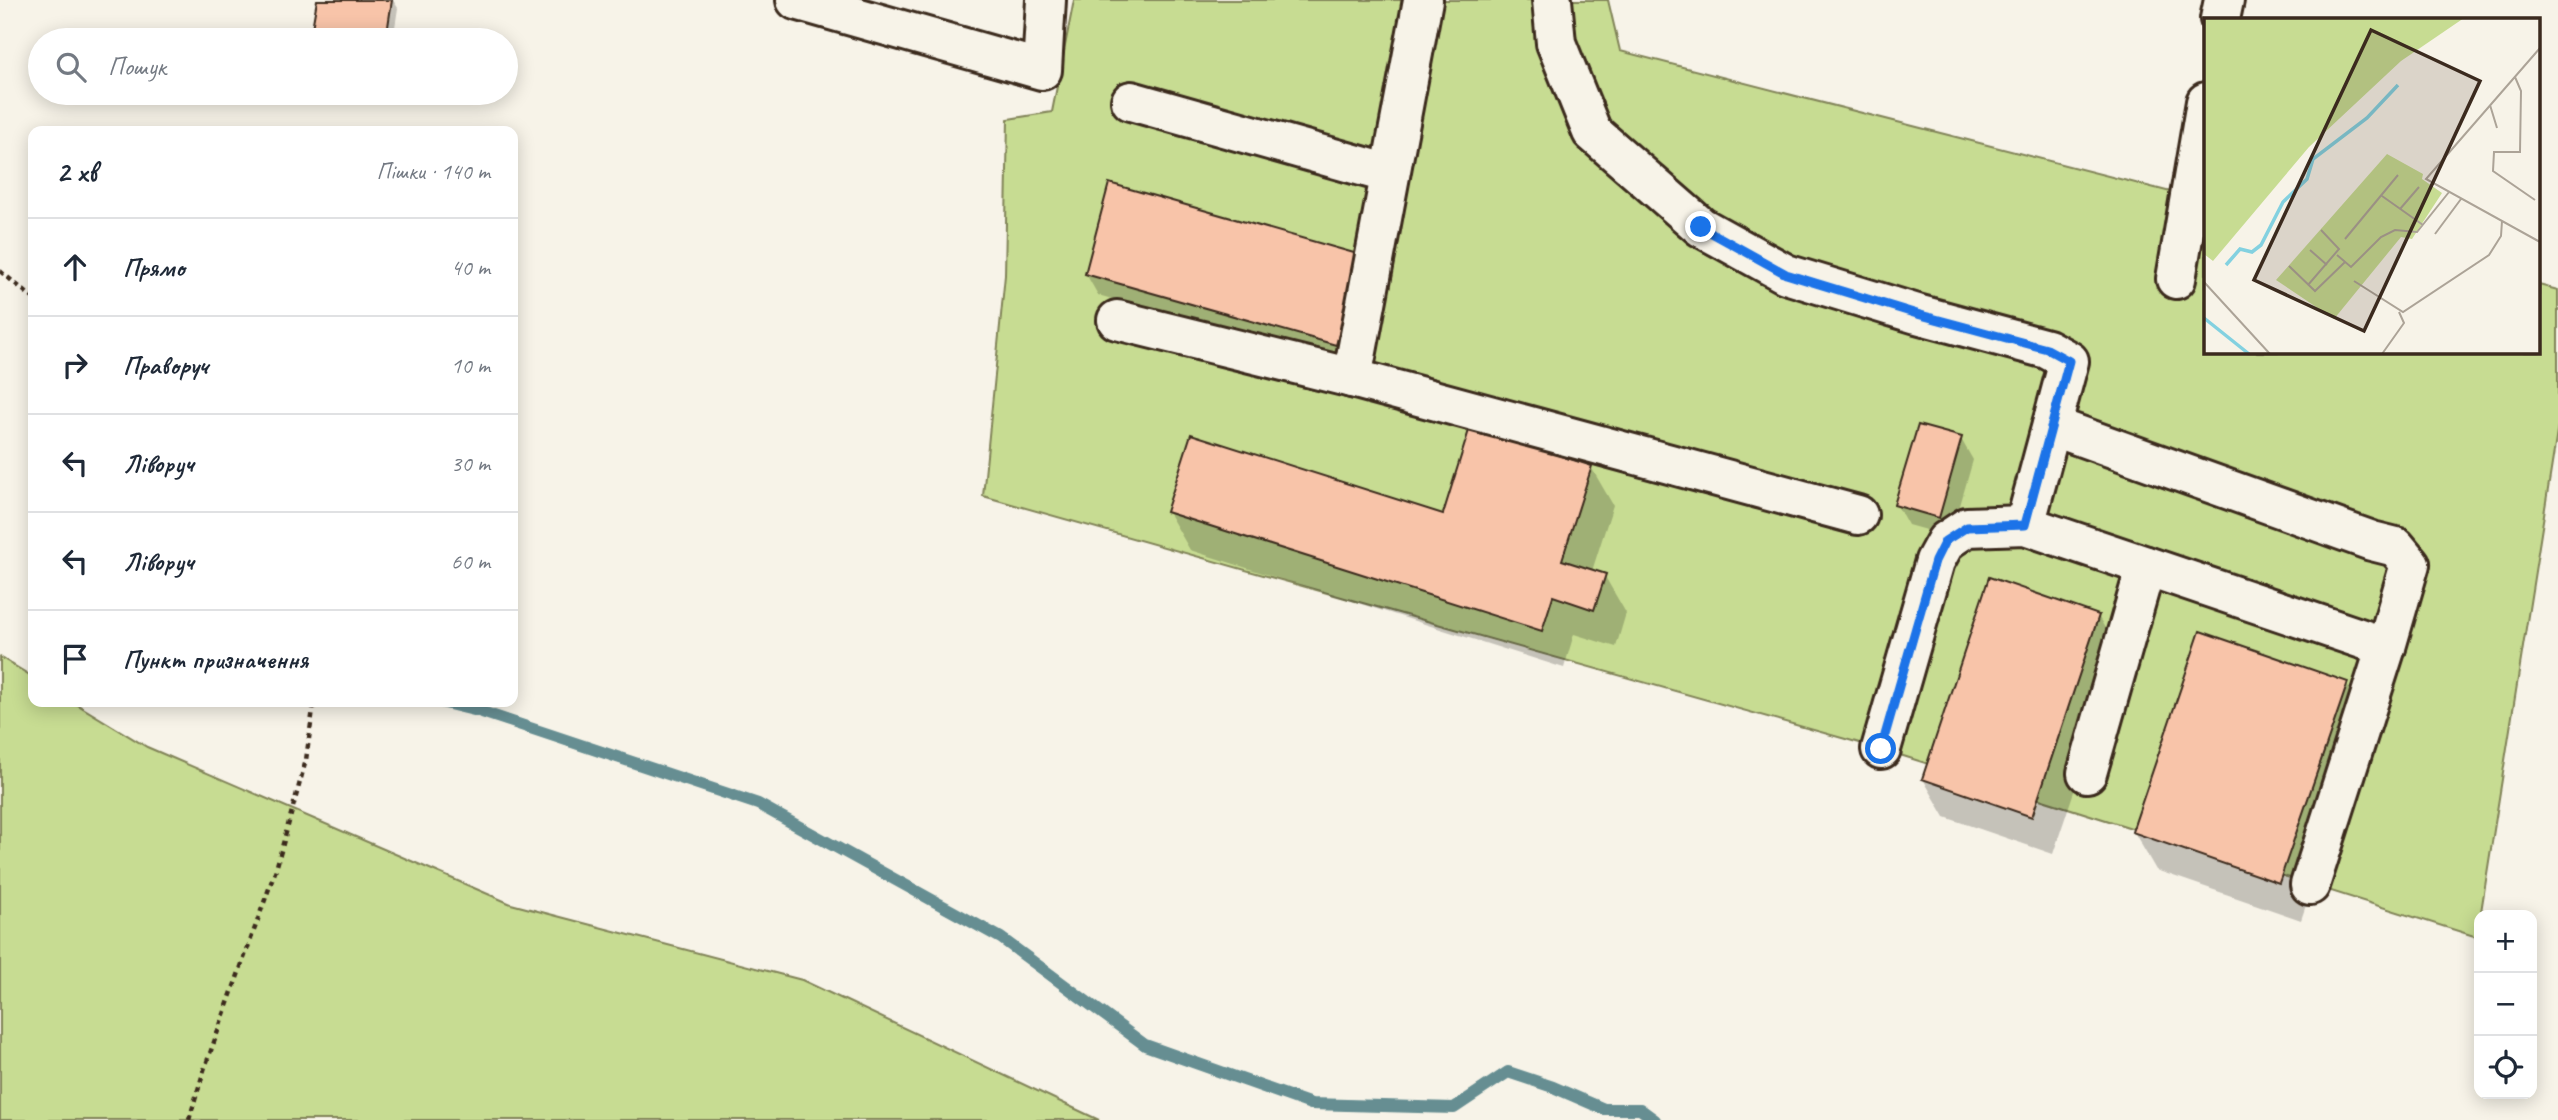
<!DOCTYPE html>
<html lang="uk">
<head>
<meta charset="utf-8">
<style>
	body { margin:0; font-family:Caveat,sans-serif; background:#f2f2f3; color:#1f2937 }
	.controls { position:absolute; right:21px; bottom:21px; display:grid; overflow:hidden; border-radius:14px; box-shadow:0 4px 18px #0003 }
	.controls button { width:63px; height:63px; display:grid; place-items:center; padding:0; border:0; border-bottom:2px solid #e0e1e3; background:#fff; color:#1f2937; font:35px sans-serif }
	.stop { position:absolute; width:21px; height:21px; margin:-16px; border:5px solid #1a73e8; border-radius:50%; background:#fff }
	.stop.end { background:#1a73e8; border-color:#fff; box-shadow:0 2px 7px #0008 }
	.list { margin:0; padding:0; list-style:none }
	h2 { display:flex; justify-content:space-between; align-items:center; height:91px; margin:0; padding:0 28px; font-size:30px }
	h2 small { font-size:23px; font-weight:400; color:#747a83 }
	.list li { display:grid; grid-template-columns:46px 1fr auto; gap:21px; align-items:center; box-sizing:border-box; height:98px; padding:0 28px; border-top:2px solid #e0e1e3 }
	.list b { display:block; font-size:26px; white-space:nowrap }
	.list em { font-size:23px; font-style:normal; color:#747a83 }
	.icon { flex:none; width:38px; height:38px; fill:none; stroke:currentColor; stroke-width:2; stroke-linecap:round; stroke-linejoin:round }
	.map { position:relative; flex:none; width:2558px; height:1120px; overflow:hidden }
	.search { position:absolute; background:#fff; box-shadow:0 4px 18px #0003; left:28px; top:28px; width:490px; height:77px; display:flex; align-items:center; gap:18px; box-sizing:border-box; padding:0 24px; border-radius:38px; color:#747a83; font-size:26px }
	.panel { position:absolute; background:#fff; box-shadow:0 4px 18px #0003; left:28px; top:126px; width:490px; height:581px; border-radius:14px }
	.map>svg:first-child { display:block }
	.green { fill:#c7dc92; stroke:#818358; stroke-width:2 }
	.shadow { fill:#0003 }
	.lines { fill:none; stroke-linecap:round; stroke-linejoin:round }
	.stream { stroke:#668e92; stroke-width:12 }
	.building { fill:#f8c4a9; stroke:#3b2a1e; stroke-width:2 }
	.minor-casing { stroke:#3b2a1e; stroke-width:44 }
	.path { stroke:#3b2a1e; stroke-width:4.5; stroke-dasharray:5 5; stroke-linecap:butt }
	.minor { stroke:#f7f3e8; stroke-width:38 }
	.route { stroke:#1a73e8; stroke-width:9 }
	.inset-river { fill:none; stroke:#83d1e0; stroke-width:3.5 }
	.inset-road { fill:none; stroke:#aca397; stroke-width:2 }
	.view { fill:#3b2a1e; fill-opacity:0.15; stroke:#3b2a1e; stroke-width:3.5 }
	.inset-edge { fill:none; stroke:#3b2a1e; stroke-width:3.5 }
</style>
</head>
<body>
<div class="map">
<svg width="2558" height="1120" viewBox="0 0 2558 1120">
	<rect width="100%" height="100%" fill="#f7f3e8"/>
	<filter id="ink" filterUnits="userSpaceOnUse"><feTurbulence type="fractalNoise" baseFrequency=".0143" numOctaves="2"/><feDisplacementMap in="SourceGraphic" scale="14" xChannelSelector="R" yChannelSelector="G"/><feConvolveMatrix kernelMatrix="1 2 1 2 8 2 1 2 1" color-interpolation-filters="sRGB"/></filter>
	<g filter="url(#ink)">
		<g class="green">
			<polygon points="1074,0 1608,0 1620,51 2206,201 2206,352 2539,352 2539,285 2558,290 2558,426 2477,937 1881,749 983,496 1005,275 1008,119 1052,112"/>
			<polygon points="0,657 33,677 33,702 73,702 147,747 511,904 802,980 1099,1120 0,1120"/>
		</g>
		<g class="shadow">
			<polygon points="318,0 393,0 398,8 393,40 317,40 313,33"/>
			<polygon points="1360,257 1347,365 1098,295 1086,274"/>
			<polygon points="1961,439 1973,460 1951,537 1908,525 1896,504"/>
			<polygon points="1591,467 1613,505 1592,571 1604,575 1626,613 1616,647 1574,634 1564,668 1190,550 1168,512 1444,517"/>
			<polygon points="2098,616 2120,654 2053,854 1945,817 1923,779"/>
			<polygon points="2346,683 2368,721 2301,920 2156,870 2134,832"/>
		</g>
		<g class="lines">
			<polyline class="stream" points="441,702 482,712 758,804 1001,938 1145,1045 1311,1104 1454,1108 1508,1072 1553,1087 1604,1109 1640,1109 1655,1120"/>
		</g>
		<g class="building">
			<polygon points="317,0 392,0 386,40 355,40 311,34"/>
			<polygon points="1109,183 1361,255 1336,345 1085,274"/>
			<polygon points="1918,425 1962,437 1939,518 1894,505"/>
			<polygon points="1470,427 1592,466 1562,560 1606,574 1594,610 1553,596 1542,631 1166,512 1191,434 1443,514"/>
			<polygon points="1989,577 2099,615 2032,817 1922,779"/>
			<polygon points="2200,631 2348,682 2279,883 2132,832"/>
		</g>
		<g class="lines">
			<defs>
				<g id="minor">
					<polyline points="796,0 1042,70 1046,0"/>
					<polyline points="1552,0 1556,43 1592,132 1701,227 1786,274 1917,314 2047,349 2069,361 2025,525"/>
					<polyline points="2220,19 2224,0"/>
					<polyline points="1131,101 1390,174"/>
					<polyline points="2176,279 2206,102"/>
					<polyline points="1117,320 1352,378 1858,515"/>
					<polyline points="1352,378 1423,0"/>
					<polyline points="2052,426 2372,541 2396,547 2410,564 2386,647 2310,885"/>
					<polyline points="1881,749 1935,561 1946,541 1967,527 2025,525 2386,647"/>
					<polyline points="2087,773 2146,566"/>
				</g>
			</defs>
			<use href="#minor" class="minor-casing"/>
			<g class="path">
				<polyline points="0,271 33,298"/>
				<polyline points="189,1120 204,1070 276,869 306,760 314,702"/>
			</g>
			<use href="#minor" class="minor"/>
		</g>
	</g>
	<g class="lines" filter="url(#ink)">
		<polyline class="route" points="1701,227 1786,274 1917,314 2047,349 2069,361 2025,525 1967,527 1945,541 1935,561 1881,749"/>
	</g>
	<g transform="translate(2204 18)">
		<rect width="336" height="336" fill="#f7f3e8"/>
		<path d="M0,0H260L197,43L105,129L9,243L0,236ZM183,136L219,156L218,161L238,175L208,221L197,219L130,301L72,262Z" fill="#c7dc92"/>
		<path class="inset-river" d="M22,247L36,231L48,234L57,227L79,184L103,161L109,141L163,100L194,67M0,300L45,336"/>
		<path class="inset-road" d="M336,30L222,161L336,224M311,59L317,73L316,134H290L289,153L331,182M286,87L293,110M178,178L219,207M196,191L215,169M231,216L257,181M141,221L194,157M106,232L123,247M133,237L147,249L177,219L191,212L213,214L245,174M85,248L111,273L141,244M150,263L199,294L285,237L297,218L298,203M0,264L66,336M104,267L135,231L117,212M178,336L200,305L195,294"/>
		<path class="view" d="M167,12L276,63L160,313L50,262Z"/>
		<rect width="336" height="336" class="inset-edge"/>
	</g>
</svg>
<div class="controls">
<button>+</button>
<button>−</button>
<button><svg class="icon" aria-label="locate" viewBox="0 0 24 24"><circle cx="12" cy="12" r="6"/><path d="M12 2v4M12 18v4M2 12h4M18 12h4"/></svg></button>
</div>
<div class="stop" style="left:1881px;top:749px"></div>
<div class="stop end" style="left:1701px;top:227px"></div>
<div class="search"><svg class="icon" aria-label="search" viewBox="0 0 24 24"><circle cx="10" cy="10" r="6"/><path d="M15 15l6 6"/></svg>Пошук</div>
<section class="panel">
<h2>2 хв<small>Пішки · 140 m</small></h2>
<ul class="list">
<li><svg class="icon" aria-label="ahead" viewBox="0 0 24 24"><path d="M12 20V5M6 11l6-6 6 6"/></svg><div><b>Прямо</b></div><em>40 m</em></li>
<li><svg class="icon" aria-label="right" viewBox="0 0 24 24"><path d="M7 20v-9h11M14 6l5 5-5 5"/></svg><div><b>Праворуч</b></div><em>10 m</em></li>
<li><svg class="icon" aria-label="left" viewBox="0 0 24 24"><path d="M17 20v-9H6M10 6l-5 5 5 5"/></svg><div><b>Ліворуч</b></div><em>30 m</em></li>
<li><svg class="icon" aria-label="left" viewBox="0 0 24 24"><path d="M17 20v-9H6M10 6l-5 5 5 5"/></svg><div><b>Ліворуч</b></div><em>60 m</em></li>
<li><svg class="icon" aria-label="arrive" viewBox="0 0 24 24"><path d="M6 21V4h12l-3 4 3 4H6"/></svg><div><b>Пункт призначення</b></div></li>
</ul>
</section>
</div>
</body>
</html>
